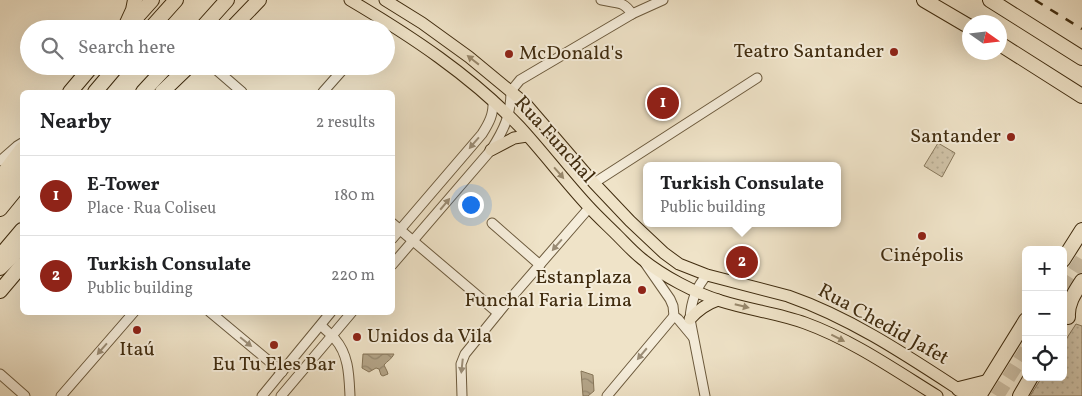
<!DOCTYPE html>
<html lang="en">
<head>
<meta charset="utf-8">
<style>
	body { margin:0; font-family:Vollkorn,serif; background:#f2f2f2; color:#202124 }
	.controls { position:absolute; right:15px; bottom:15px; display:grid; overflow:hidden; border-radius:8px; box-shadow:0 5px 20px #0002 }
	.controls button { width:45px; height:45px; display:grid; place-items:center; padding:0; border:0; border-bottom:1px solid #e0e0e0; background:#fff; color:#202124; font:25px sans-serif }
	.compass { position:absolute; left:962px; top:15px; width:45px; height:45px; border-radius:50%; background:#fff; box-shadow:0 5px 20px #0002; rotate:104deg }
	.you { position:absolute; left:470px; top:204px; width:18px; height:18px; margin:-12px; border:4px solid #fff; border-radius:50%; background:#1a73e8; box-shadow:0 0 0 8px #1a73e833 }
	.badge { display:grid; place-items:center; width:32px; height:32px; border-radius:50%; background:#8f2418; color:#fff; font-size:16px; font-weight:700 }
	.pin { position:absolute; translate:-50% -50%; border:2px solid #fff; box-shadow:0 1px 5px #0006 }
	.popup { position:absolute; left:643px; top:162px; width:198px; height:65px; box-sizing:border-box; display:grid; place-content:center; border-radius:8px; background:#fff; filter:drop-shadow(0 1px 4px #0005); font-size:16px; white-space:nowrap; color:#757577 }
	.popup b { font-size:19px; color:#202124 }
	.popup::after { content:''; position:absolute; left:50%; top:100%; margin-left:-10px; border:10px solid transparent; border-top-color:#fff }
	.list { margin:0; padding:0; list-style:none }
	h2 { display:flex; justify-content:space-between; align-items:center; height:65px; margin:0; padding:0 20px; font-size:21px }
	h2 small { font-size:16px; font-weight:400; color:#757577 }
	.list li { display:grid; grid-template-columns:32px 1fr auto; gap:15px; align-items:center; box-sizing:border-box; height:80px; padding:0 20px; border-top:1px solid #e0e0e0 }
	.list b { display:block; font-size:19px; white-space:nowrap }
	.list p { margin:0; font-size:16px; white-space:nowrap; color:#757577 }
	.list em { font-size:16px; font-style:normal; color:#757577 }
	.icon { flex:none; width:28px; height:28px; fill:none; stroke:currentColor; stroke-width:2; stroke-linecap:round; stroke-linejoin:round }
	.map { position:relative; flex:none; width:1082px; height:396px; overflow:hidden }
	.search { position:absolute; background:#fff; box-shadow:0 5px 20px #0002; left:20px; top:20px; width:375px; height:55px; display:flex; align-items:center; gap:12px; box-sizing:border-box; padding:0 18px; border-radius:28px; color:#757577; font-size:19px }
	.panel { position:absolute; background:#fff; box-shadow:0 5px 20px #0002; left:20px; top:90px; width:375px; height:225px; border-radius:8px }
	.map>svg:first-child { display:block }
	.park { fill:url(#park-dots); stroke:#88785c }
	.water { fill:url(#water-waves); stroke:#867558 }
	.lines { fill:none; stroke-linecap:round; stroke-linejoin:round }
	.highway-tunnel { stroke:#ccbea3; stroke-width:14; stroke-dasharray:14 7; stroke-linecap:butt }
	.minor-casing { stroke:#6c5a3d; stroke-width:11 }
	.major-casing { stroke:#402c0f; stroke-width:13 }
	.highway-casing { stroke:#402c0f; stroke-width:16 }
	.minor { stroke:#f5eddb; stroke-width:9 }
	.major { stroke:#efe3c8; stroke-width:11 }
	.highway { stroke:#efe3c8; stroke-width:14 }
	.rail { stroke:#402c0f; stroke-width:2.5; stroke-dasharray:9 9; stroke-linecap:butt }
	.oneway { fill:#98886c }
	.oneway2 { fill:#9a8c75 }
	.poi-dot { fill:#8f2418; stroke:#f5eddb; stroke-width:2 }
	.labels { text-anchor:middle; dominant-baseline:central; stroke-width:4; stroke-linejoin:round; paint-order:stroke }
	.poi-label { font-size:20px; fill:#402c0f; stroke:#f5eddb; text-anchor:end }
	.street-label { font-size:20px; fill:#402c0f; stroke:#f5eddb }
</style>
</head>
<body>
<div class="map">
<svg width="1082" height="396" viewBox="0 0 1082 396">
	<defs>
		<pattern id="park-dots" width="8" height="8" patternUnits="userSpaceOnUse" patternTransform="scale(1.25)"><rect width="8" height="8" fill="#d1c4a9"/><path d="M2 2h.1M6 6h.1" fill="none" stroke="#b4a990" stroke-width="1.8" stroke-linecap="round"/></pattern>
		<pattern id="water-waves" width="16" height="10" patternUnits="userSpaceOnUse" patternTransform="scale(1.25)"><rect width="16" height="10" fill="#b4a589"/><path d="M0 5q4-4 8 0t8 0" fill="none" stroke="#94876e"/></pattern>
	</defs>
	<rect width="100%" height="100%" fill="#efe3c8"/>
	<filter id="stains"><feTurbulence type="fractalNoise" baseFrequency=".004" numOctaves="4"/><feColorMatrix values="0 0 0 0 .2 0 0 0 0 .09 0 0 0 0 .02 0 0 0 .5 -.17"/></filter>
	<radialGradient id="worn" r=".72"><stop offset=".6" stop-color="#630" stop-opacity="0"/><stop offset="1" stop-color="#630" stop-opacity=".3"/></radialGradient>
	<g class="park">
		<polygon points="938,143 955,153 942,177 924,166"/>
		<polygon points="1076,324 1082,326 1082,396 1030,396 1042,377 1063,377 1063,344"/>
	</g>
	<g class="water">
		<path d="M363,354H394C392,359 387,361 384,365L387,371L388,374L383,376L381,375L379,369L376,368L369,372L362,368Z"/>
		<polygon points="581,371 593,375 594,391 588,396 583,396"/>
	</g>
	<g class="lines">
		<g class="highway-tunnel">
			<polyline points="1063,289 1082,259"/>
			<polyline points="997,396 1026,350"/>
		</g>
		<defs>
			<g id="minor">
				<path d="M601,0C617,4 623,0 632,14"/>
				<polyline points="378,29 385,21"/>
				<polyline points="212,66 242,92"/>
				<polyline points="323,92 346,66"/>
				<polyline points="0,161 17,146 22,143"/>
				<polyline points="594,183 757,78"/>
				<polyline points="392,223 498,313"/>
				<polyline points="492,223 540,265"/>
				<path d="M392,239L482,134C489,123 494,114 493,100"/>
				<polyline points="645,263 670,299 673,306 674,316 678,319 693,337"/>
				<path d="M392,265L491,150C504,130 511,115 511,91L520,80L632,14L663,0"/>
				<polyline points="210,312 282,372"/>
				<path d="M321,325C325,330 331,334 335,339C349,355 349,376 350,396"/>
				<polyline points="0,374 25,396"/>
				<polyline points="61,396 134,312"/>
				<polyline points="262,396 331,312"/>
				<polyline points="281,396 352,312"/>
				<polyline points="462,396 461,364 465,354 504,306 589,208"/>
				<polyline points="607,396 674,316"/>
				<path d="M705,396L690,319C691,302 696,287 707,275"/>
			</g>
			<g id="major">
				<path d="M350,0C411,36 470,75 519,126C543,152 564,180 588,206C597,216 608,226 617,235C625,243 633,252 642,259C663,276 695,293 721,301C749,310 778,313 805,323C852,340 895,370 937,396"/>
				<path d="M385,0L422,23L469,57L526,104L594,183L630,221L664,253L679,264L707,275L788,296C854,319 912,359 969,396"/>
				<polyline points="491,150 514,138 527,136"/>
				<path d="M690,319C698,310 706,304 718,300"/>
			</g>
			<g id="highway">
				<polyline points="924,0 970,27"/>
				<polyline points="990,0 1082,58"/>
				<polyline points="127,23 133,10 135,0"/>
				<polyline points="126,29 152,0"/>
				<polyline points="150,29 176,0"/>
				<polyline points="201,29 227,0"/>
				<polyline points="231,29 259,0"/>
				<polyline points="1000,44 1082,96"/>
				<polyline points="70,92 92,66"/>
				<polyline points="95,92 117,66"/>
				<polyline points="143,92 167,66"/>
				<polyline points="162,92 189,66"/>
				<polyline points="0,178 22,149"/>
				<polyline points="0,194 22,167"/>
				<polyline points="0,209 22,182"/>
				<polyline points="0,256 22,230"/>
				<polyline points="1063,260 1082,230"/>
				<polyline points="0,268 22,247"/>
				<polyline points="0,291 22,265"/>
				<path d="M1068,317C1067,303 1075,292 1082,281"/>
				<polyline points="959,389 987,382"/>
				<polyline points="979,396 1026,320"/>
				<polyline points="1020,396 1031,377"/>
			</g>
		</defs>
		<use href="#minor" class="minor-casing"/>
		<use href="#major" class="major-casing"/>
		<use href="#highway" class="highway-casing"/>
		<use href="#minor" class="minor"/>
		<use href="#major" class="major"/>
		<use href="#highway" class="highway"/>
		<polyline class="rail" points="1035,0 1082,29"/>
	</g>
	<defs><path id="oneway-solid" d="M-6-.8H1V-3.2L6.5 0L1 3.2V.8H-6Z" transform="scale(1.25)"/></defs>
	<g class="oneway">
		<use href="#oneway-solid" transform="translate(473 60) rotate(-142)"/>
		<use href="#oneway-solid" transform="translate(559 173) rotate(49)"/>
		<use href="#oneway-solid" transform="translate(742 306) rotate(14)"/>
		<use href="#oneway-solid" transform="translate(838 338) rotate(27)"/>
	</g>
	<g class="oneway2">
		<use href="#oneway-solid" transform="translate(474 143) rotate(131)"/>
		<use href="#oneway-solid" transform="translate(445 204) rotate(-50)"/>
		<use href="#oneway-solid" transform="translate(557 245) rotate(131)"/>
		<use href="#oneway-solid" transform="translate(246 342) rotate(39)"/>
		<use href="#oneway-solid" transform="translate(102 349) rotate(131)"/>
		<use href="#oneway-solid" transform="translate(642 354) rotate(130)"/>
		<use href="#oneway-solid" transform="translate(462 366) rotate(96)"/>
	</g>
	<g class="poi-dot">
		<circle cx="894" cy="52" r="5"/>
		<circle cx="509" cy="54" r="5"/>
		<circle cx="1011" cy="137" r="5"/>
		<circle cx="922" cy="236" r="5"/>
		<circle cx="642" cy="290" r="5"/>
		<circle cx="137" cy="330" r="5"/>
		<circle cx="357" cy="337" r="5"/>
		<circle cx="274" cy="345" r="5"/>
	</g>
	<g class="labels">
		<g class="poi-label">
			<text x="884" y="52">Teatro Santander</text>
			<text x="519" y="54" text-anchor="start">McDonald's</text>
			<text x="1001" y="137">Santander</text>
			<text x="922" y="256" text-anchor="middle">Cinépolis</text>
			<text x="632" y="278">Estanplaza<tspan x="632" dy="23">Funchal Faria Lima</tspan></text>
			<text x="367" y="337" text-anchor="start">Unidos da Vila</text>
			<text x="137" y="350" text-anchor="middle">Itaú</text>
			<text x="274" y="365" text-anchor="middle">Eu Tu Eles Bar</text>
		</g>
		<g class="street-label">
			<text transform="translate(554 140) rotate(48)">Rua Funchal</text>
			<text transform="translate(883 325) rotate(29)">Rua Chedid Jafet</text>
		</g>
	</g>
	<rect width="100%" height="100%" filter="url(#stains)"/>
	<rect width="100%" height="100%" fill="url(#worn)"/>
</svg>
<div class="controls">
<button>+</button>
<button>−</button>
<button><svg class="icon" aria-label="locate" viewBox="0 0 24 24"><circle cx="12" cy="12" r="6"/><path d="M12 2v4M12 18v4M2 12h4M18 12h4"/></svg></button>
</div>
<svg class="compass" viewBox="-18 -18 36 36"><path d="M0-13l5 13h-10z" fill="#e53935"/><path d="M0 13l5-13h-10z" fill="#757577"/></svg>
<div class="you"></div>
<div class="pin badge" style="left:663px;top:103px">1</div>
<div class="pin badge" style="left:742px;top:262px">2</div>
<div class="popup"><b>Turkish Consulate</b>Public building</div>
<div class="search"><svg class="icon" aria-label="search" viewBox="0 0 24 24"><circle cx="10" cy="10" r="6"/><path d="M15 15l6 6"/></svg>Search here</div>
<section class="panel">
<h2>Nearby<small>2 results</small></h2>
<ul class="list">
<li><span class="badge">1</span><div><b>E-Tower</b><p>Place · Rua Coliseu</p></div><em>180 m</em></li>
<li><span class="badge">2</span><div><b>Turkish Consulate</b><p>Public building</p></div><em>220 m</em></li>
</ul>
</section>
</div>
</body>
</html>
